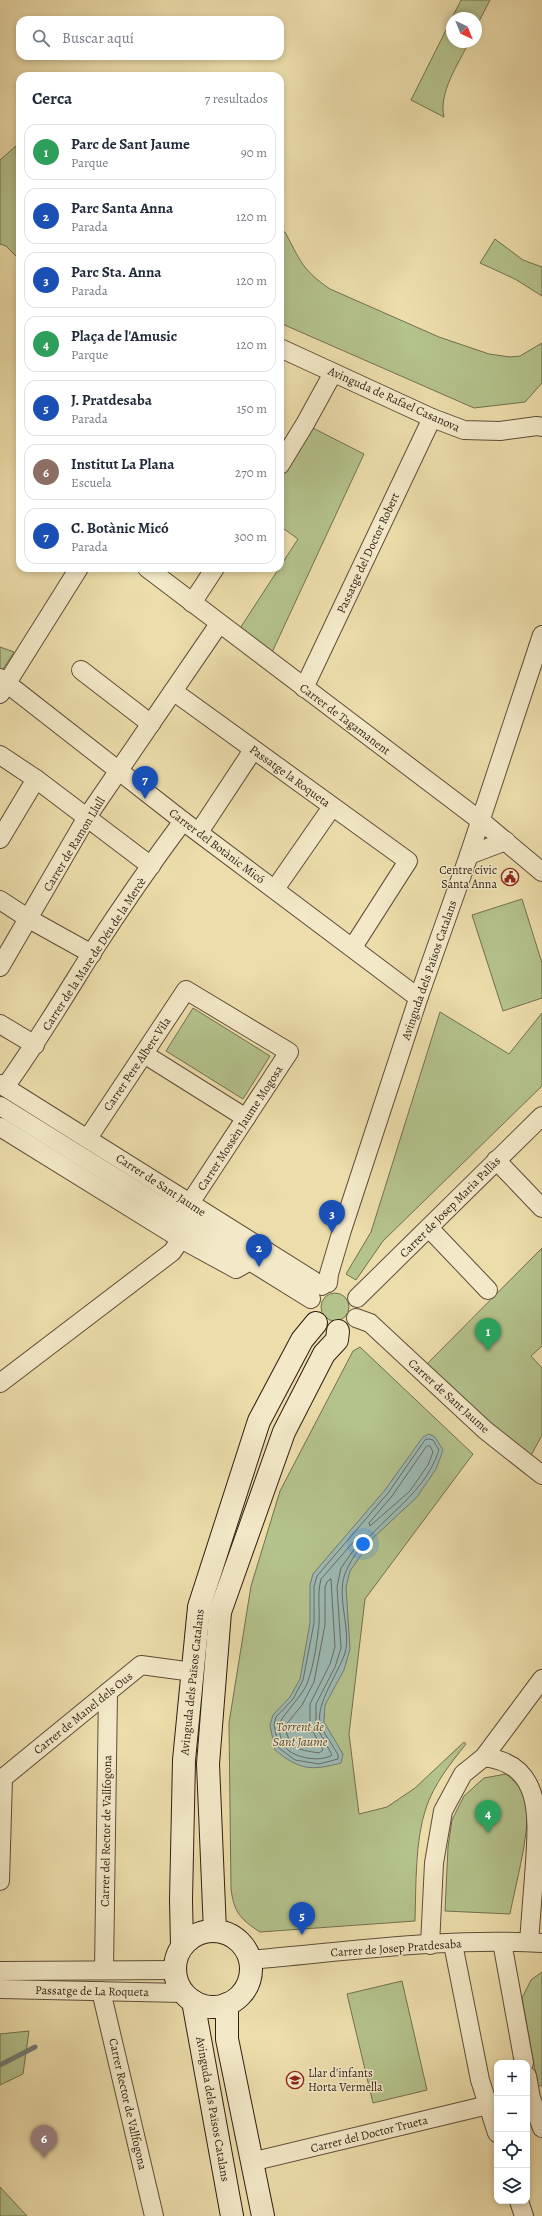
<!DOCTYPE html>
<html lang="es">
<head>
<meta charset="utf-8">
<style>
	body { margin:0; font-family:Alegreya,serif; background:#f6f6f7; color:#1f2937 }
	.controls { position:absolute; right:12px; bottom:12px; display:grid; overflow:hidden; border-radius:8px; box-shadow:0 2px 6px #0003 }
	.controls button { width:36px; height:36px; display:grid; place-items:center; padding:0; border:0; border-bottom:1px solid #e0e1e3; background:#fff; color:#1f2937; font:20px sans-serif }
	.compass { position:absolute; left:446px; top:12px; width:36px; height:36px; border-radius:50%; background:#fff; box-shadow:0 2px 6px #0003; rotate:137deg }
	.you { position:absolute; left:363px; top:1544px; width:14px; height:14px; margin:-10px; border:3px solid #fff; border-radius:50%; background:#1a73e8; box-shadow:0 0 0 6px #1a73e833 }
	.badge { display:grid; place-items:center; width:26px; height:26px; border-radius:50%; background:#8f2418; color:#fff; font-size:13px; font-weight:700 }
	.pin { position:absolute; translate:-50% -33px; filter:drop-shadow(0 1px 2px #0008) }
	.pin::after { content:''; position:absolute; top:21px; width:14px; height:12px; background:inherit; clip-path:polygon(0 0,100% 0,50% 100%) }
	.list { margin:0; padding:0; list-style:none }
	h2 { display:flex; justify-content:space-between; align-items:center; height:52px; margin:0; padding:0 16px; font-size:17px }
	h2 small { font-size:13px; font-weight:400; color:#747a83 }
	.list li { display:grid; grid-template-columns:26px 1fr auto; gap:12px; align-items:center; box-sizing:border-box; height:56px; margin:0 8px 8px; padding:0 8px; border:1px solid #e0e1e3; border-radius:12px }
	.list b { display:block; font-size:15px; white-space:nowrap }
	.list p { margin:0; font-size:13px; white-space:nowrap; color:#747a83 }
	.list em { font-size:13px; font-style:normal; color:#747a83 }
	.icon { flex:none; width:22px; height:22px; fill:none; stroke:currentColor; stroke-width:2; stroke-linecap:round; stroke-linejoin:round }
	.map { position:relative; flex:none; width:542px; height:2216px; overflow:hidden }
	.search { position:absolute; background:#fff; box-shadow:0 2px 6px #0003; left:16px; top:16px; width:268px; height:44px; display:flex; align-items:center; gap:10px; box-sizing:border-box; padding:0 14px; border-radius:12px; color:#747a83; font-size:15px }
	.panel { position:absolute; background:#fff; box-shadow:0 2px 6px #0003; left:16px; top:72px; width:268px; height:500px; border-radius:12px }
	.map>svg:first-child { display:block }
	.green { fill:#b4c28c; stroke:#727050 }
	.water { fill:#9dbab4; stroke:#717b74 }
	.lines { fill:none; stroke-linecap:round; stroke-linejoin:round }
	.shore { stroke:#666c64; stroke-width:1 }
	.stream { stroke:#717b74; stroke-width:5 }
	.street-casing { stroke:#5f4d39; stroke-width:20 }
	.secondary-casing { stroke:#301d13; stroke-width:24 }
	.street { stroke:#f3e9c8; stroke-width:18 }
	.secondary { stroke:#f3e9c8; stroke-width:22 }
	.labels { text-anchor:middle; dominant-baseline:central; stroke-width:3; stroke-linejoin:round; paint-order:stroke }
	.street-label { font-size:12px; fill:#301d13; stroke:#f3e9c8 }
	.poi-label { font-size:12px; fill:#301d13; stroke:#f3e9c8; text-anchor:end }
	.water-label { font-size:13px; font-style:italic; fill:#514c43; stroke:#f3e9c8 }
</style>
</head>
<body>
<div class="map">
<svg width="542" height="2216" viewBox="0 0 542 2216">
	<rect width="100%" height="100%" fill="#ecddab"/>
	<filter id="stains"><feTurbulence type="fractalNoise" baseFrequency=".005" numOctaves="4"/><feColorMatrix values="0 0 0 0 .2 0 0 0 0 .09 0 0 0 0 .02 0 0 0 .5 -.17"/></filter>
	<radialGradient id="worn" r=".72"><stop offset=".6" stop-color="#630" stop-opacity="0"/><stop offset="1" stop-color="#630" stop-opacity=".3"/></radialGradient>
	<g class="green">
		<path d="M461,0H490L476,27V18H452V42H469C459,63 438,93 444,117L411,100Z"/>
		<polygon points="16,146 17,165 20,179 20,260 6,246 0,244 0,160"/>
		<path d="M280,232H285C300,260 302,270 330,289L439,337L489,354L510,357L520,356L542,343V383L525,402L474,408L280,323Z"/>
		<polygon points="495,239 523,260 542,267 542,296 515,279 480,263"/>
		<polygon points="305,424 364,454 268,661 235,636 298,539 280,526 280,465"/>
		<polygon points="0,647 14,652 0,674"/>
		<polygon points="522,899 542,963 542,998 503,1011 472,915"/>
		<polygon points="193,1008 270,1056 243,1099 166,1051"/>
		<polygon points="440,1012 509,1054 542,1013 542,1086 383,1241 356,1280 346,1274 371,1232"/>
		<polygon points="542,1248 542,1346 531,1356 542,1368 542,1435 527,1463 421,1370"/>
		<circle cx="335" cy="1307" r="14"/>
		<path d="M360,1347L473,1454L365,1599L349,1734L359,1814L387,1807L415,1788L464,1742L466,1744C450,1764 434,1784 426,1808C415,1839 416,1888 415,1921L260,1932C240,1919 234,1912 231,1889L229,1723L251,1586L280,1491L353,1351Z"/>
		<path d="M506,1774C514,1781 524,1789 526,1800C532,1825 515,1887 510,1914L445,1911L448,1847L452,1820L464,1796L484,1778Z"/>
		<polygon points="542,1972 542,2085 538,2087 522,1998 531,1980"/>
		<polygon points="402,1981 427,2090 373,2103 347,1994"/>
		<polygon points="29,2031 23,2074 0,2085 0,2034"/>
		<polygon points="0,2187 27,2216 0,2216"/>
	</g>
	<path class="water" d="M429,1434L435,1437L443,1450L436,1469L417,1497L373,1538L350,1571L346,1587L350,1649L344,1670L325,1705L324,1722L343,1754L341,1763C310,1771 300,1770 275,1750L270,1725L273,1715L290,1697L300,1679L310,1623V1585L313,1574L385,1490L423,1437Z"/>
	<g class="lines">
		<g class="shore">
			<path d="M429,1439L433,1440L439,1450C423,1501 369,1522 347,1569C334,1594 352,1628 345,1653C338,1674 316,1703 320,1723C323,1733 333,1745 338,1755V1759L319,1764L295,1760L279,1748L274,1725L276,1717L293,1699L303,1680L314,1623V1586L317,1576L388,1493L425,1440Z"/>
			<polygon points="427,1446 430,1446 433,1452 428,1465 410,1491 370,1526 369,1523 392,1496"/>
			<path d="M359,1538L360,1541L341,1568L337,1587L341,1648L335,1667L316,1704V1726L332,1755C320,1763 290,1758 283,1744C281,1740 279,1731 279,1726C279,1718 304,1695 308,1681C314,1664 317,1642 319,1624C320,1609 317,1594 321,1579L356,1539Z"/>
			<path d="M331,1579L335,1647L330,1664L310,1704V1726L323,1750L319,1753C296,1749 290,1750 285,1726L302,1705L314,1682L325,1625V1587L327,1582Z"/>
		</g>
		<polyline class="stream" points="0,2065 35,2047"/>
		<defs>
			<g id="street">
				<polyline points="280,348 432,418 464,430 500,431 537,426 542,427"/>
				<polyline points="280,465 305,424 333,373"/>
				<polyline points="147,568 486,825 542,872"/>
				<polyline points="192,603 215,568"/>
				<polyline points="81,670 151,724"/>
				<polyline points="0,678 183,821 412,993 419,996"/>
				<polyline points="304,688 432,418"/>
				<polyline points="173,691 408,861 353,947"/>
				<polyline points="0,694 79,568"/>
				<polyline points="0,755 36,779 151,866"/>
				<polyline points="199,832 253,750"/>
				<polyline points="0,839 36,779"/>
				<polyline points="469,855 506,841"/>
				<polyline points="275,889 332,807"/>
				<polyline points="0,900 29,919 92,954"/>
				<polyline points="0,967 87,817 219,624"/>
				<polyline points="0,1024 35,1045"/>
				<polyline points="144,1054 246,1118"/>
				<polyline points="0,1084 322,1286"/>
				<path d="M5,1087C36,1044 63,999 91,954C120,909 151,864 183,821"/>
				<polyline points="0,1106 311,1299"/>
				<polyline points="0,1127 181,1239 236,1269 250,1261"/>
				<polyline points="88,1138 186,990 289,1052 190,1203"/>
				<polyline points="496,1160 542,1208"/>
				<polyline points="429,1228 488,1290"/>
				<polyline points="328,1283 329,1274 342,1230 419,996 469,855 542,635"/>
				<polyline points="357,1298 542,1116"/>
				<polyline points="356,1318 370,1323 485,1430 542,1475"/>
				<polyline points="0,1383 172,1252 181,1239"/>
				<path d="M484,1757C542,1764 538,1815 535,1863C533,1889 531,1916 529,1942"/>
				<polyline points="0,1881 3,1778 141,1665 193,1672"/>
				<polyline points="502,1942 524,2063"/>
				<polyline points="453,1944 480,2080 497,2133"/>
				<polyline points="430,1945 434,1863 443,1811 463,1774 484,1757 542,1679"/>
				<path d="M249,1960C343,1952 448,1937 542,1943"/>
				<polyline points="104,1970 108,1692"/>
				<polyline points="0,1971 175,1970"/>
				<polyline points="0,1989 183,1993"/>
				<polyline points="101,1991 154,2216"/>
				<polyline points="527,2076 531,2098 542,2128"/>
				<polyline points="251,2162 488,2105"/>
				<polyline points="519,2201 524,2216"/>
			</g>
			<g id="secondary">
				<polyline points="215,1931 208,1764 220,1612 284,1432 324,1354 337,1340 338,1331"/>
				<circle cx="213" cy="1969" r="38"/>
				<polyline points="182,1946 181,1900 184,1760 199,1607 259,1421 302,1340 316,1323"/>
				<polyline points="193,2001 232,2216"/>
				<polyline points="227,2004 227,2039 263,2216"/>
			</g>
		</defs>
		<use href="#street" class="street-casing"/>
		<use href="#secondary" class="secondary-casing"/>
		<use href="#street" class="street"/>
		<use href="#secondary" class="secondary"/>
	</g>
	<defs>
		<symbol id="civic-ring" viewBox="-11 -11 22 22"><circle r="9.5" fill="#f3e9c8" stroke="#8f2418" stroke-width="1.5"/><path d="M-.6-6.5H3V-4.5H.6V-3L4-1V1h2V6H-6V1h2V-1L-.6-3ZM-1.2 2.5V6h2.4V2.5Z" fill="#8f2418"/></symbol>
		<symbol id="school-ring" viewBox="-11 -11 22 22"><circle r="9.5" fill="#f3e9c8" stroke="#8f2418" stroke-width="1.5"/><path d="M0-5L7-2L0 1L-7-2ZM-4 1L0 2.5L4 1V4Q0 6-4 4Z" fill="#8f2418"/></symbol>
	</defs>
	<g fill-rule="evenodd">
		<use href="#civic-ring" x="500" y="867" width="20" height="20"/>
		<use href="#school-ring" x="285" y="2070" width="20" height="20"/>
	</g>
	<g class="labels">
		<g class="street-label">
			<text transform="translate(394 399) rotate(24)">Avinguda de Rafael Casanova</text>
			<text transform="translate(368 553) rotate(-65)">Passatge del Doctor Robert</text>
			<text transform="translate(345 719) rotate(37)">Carrer de Tagamanent</text>
			<text transform="translate(290 776) rotate(36)">Passatge la Roqueta</text>
			<text transform="translate(74 844) rotate(-59)">Carrer de Ramon Llull</text>
			<text transform="translate(217 846) rotate(37)">Carrer del Botànic Micó</text>
			<text transform="translate(94 954) rotate(-57)">Carrer de la Mare de Déu de la Mercè</text>
			<text transform="translate(429 970) rotate(-71)">Avinguda dels Països Catalans</text>
			<text transform="translate(137 1064) rotate(-56)">Carrer Pere Alberc Vila</text>
			<text transform="translate(240 1128) rotate(-57)">Carrer Mossèn Jaume Mogosa</text>
			<text transform="translate(161 1185) rotate(33)">Carrer de Sant Jaume</text>
			<text transform="translate(450 1207) rotate(-45)">Carrer de Josep Maria Pallàs</text>
			<text transform="translate(449 1396) rotate(42)">Carrer de Sant Jaume</text>
			<text transform="translate(192 1682) rotate(-84)">Avinguda dels Països Catalans</text>
			<text transform="translate(83 1713) rotate(-39)">Carrer de Manel dels Ous</text>
			<text transform="translate(106 1831) rotate(-89)">Carrer del Rector de Vallfogona</text>
			<text transform="translate(396 1948) rotate(-4)">Carrer de Josep Pratdesaba</text>
			<text transform="translate(92 1991) rotate(1)">Passatge de La Roqueta</text>
			<text transform="translate(128 2104) rotate(77)">Carrer Rector de Vallfogona</text>
			<text transform="translate(213 2109) rotate(80)">Avinguda dels Països Catalans</text>
			<text transform="translate(369 2134) rotate(-14)">Carrer del Doctor Trueta</text>
		</g>
		<g class="poi-label">
			<text x="497" y="870">Centre cívic<tspan x="497" dy="14">Santa Anna</tspan></text>
			<text x="308" y="2073" text-anchor="start">Llar d'infants<tspan x="308" dy="14">Horta Vermella</tspan></text>
		</g>
		<g class="water-label">
			<text x="300" y="1726">Torrent de<tspan x="300" dy="15">Sant Jaume</tspan></text>
		</g>
	</g>
	<rect width="100%" height="100%" filter="url(#stains)"/>
	<rect width="100%" height="100%" fill="url(#worn)"/>
</svg>
<div class="controls">
<button>+</button>
<button>−</button>
<button><svg class="icon" aria-label="locate" viewBox="0 0 24 24"><circle cx="12" cy="12" r="6"/><path d="M12 2v4M12 18v4M2 12h4M18 12h4"/></svg></button>
<button><svg class="icon" aria-label="layers" viewBox="0 0 24 24"><path d="M12 4l9 5-9 5-9-5zM3 14l9 5 9-5"/></svg></button>
</div>
<svg class="compass" viewBox="-18 -18 36 36"><path d="M0-13l5 13h-10z" fill="#e53935"/><path d="M0 13l5-13h-10z" fill="#747a83"/></svg>
<div class="you"></div>
<div class="pin badge" style="left:488px;top:1351px;background:#2e9e5b">1</div>
<div class="pin badge" style="left:259px;top:1267px;background:#1a4fb4">2</div>
<div class="pin badge" style="left:332px;top:1233px;background:#1a4fb4">3</div>
<div class="pin badge" style="left:488px;top:1833px;background:#2e9e5b">4</div>
<div class="pin badge" style="left:302px;top:1935px;background:#1a4fb4">5</div>
<div class="pin badge" style="left:44px;top:2158px;background:#8d6e63">6</div>
<div class="pin badge" style="left:145px;top:799px;background:#1a4fb4">7</div>
<div class="search"><svg class="icon" aria-label="search" viewBox="0 0 24 24"><circle cx="10" cy="10" r="6"/><path d="M15 15l6 6"/></svg>Buscar aquí</div>
<section class="panel">
<h2>Cerca<small>7 resultados</small></h2>
<ul class="list">
<li><span class="badge" style="background:#2e9e5b">1</span><div><b>Parc de Sant Jaume</b><p>Parque</p></div><em>90 m</em></li>
<li><span class="badge" style="background:#1a4fb4">2</span><div><b>Parc Santa Anna</b><p>Parada</p></div><em>120 m</em></li>
<li><span class="badge" style="background:#1a4fb4">3</span><div><b>Parc Sta. Anna</b><p>Parada</p></div><em>120 m</em></li>
<li><span class="badge" style="background:#2e9e5b">4</span><div><b>Plaça de l'Amusic</b><p>Parque</p></div><em>120 m</em></li>
<li><span class="badge" style="background:#1a4fb4">5</span><div><b>J. Pratdesaba</b><p>Parada</p></div><em>150 m</em></li>
<li><span class="badge" style="background:#8d6e63">6</span><div><b>Institut La Plana</b><p>Escuela</p></div><em>270 m</em></li>
<li><span class="badge" style="background:#1a4fb4">7</span><div><b>C. Botànic Micó</b><p>Parada</p></div><em>300 m</em></li>
</ul>
</section>
</div>
</body>
</html>
